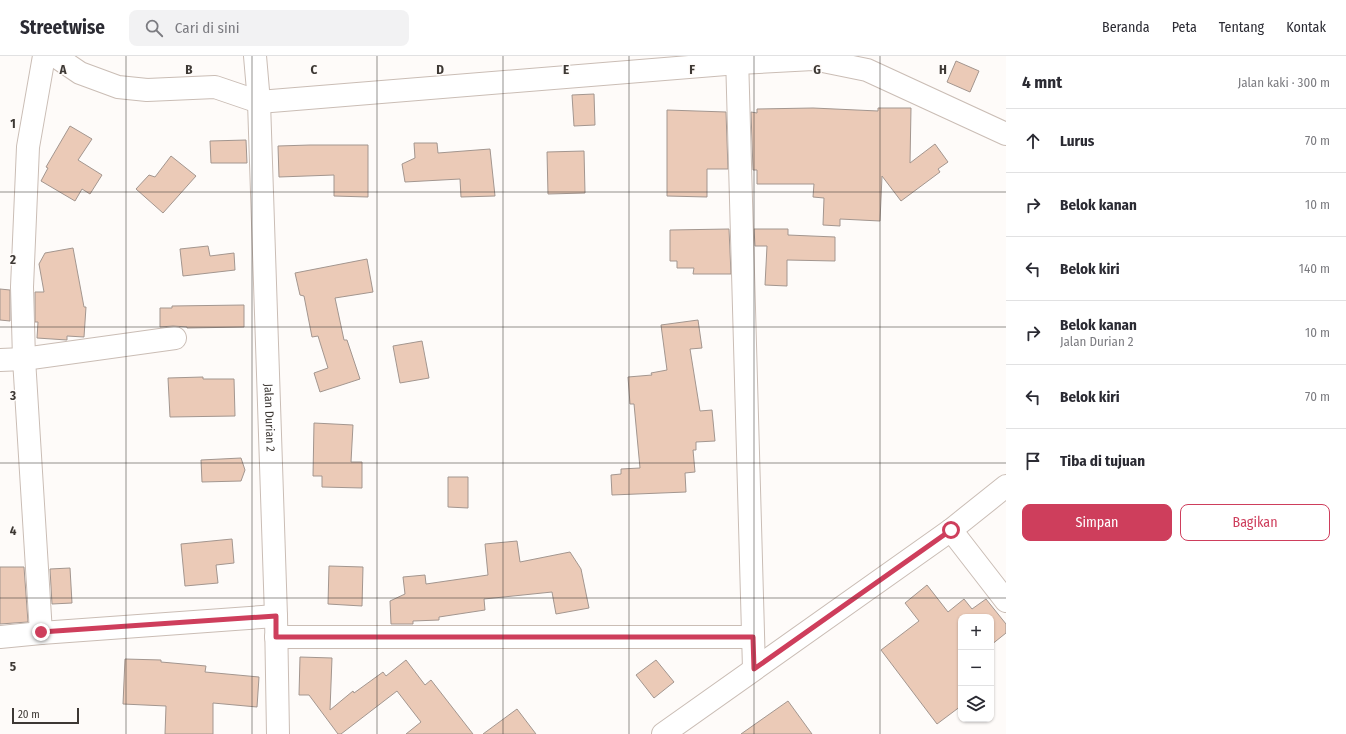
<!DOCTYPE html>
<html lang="id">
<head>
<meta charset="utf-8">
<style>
	body { margin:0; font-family:"Fira Sans Condensed",sans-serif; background:#f2f2f3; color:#2b2b33 }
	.controls { position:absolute; right:12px; bottom:12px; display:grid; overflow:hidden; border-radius:8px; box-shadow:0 1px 3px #0004 }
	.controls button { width:36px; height:36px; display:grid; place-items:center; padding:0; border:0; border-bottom:1px solid #e1e1e2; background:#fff; color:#2b2b33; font:20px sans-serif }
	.scale { position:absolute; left:12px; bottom:10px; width:67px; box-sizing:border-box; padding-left:4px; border:2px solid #3d3834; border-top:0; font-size:11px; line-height:14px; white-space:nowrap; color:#3d3834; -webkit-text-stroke:3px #fefbf9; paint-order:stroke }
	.stop { position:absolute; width:12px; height:12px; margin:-9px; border:3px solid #ce3e5c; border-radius:50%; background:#fff }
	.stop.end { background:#ce3e5c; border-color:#fff; box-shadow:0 1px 4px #0008 }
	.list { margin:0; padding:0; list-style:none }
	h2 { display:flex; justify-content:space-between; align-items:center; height:52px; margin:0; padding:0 16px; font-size:17px }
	h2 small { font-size:13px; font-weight:400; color:#7c7c81 }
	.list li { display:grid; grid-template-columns:26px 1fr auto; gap:12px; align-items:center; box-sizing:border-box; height:64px; padding:0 16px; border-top:1px solid #e1e1e2 }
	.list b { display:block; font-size:15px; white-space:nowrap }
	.list p { margin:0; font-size:13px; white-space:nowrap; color:#7c7c81 }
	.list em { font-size:13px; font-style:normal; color:#7c7c81 }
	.actions { display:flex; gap:8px; padding:12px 16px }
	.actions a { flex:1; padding:9px 0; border:1px solid #ce3e5c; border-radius:8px; text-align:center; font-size:14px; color:#ce3e5c }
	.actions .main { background:#ce3e5c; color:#fff }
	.icon { flex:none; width:22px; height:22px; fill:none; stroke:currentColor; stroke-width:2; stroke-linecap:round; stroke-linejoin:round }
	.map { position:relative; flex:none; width:1006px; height:678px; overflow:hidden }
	header { display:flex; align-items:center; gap:24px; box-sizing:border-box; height:56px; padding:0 20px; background:#fff; border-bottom:1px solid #e1e1e2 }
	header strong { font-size:19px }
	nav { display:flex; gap:22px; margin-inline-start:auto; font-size:14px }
	.search { width:280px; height:36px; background:#f2f2f3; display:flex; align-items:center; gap:10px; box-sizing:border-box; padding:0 14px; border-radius:8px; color:#7c7c81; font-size:15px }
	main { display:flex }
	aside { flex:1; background:#fff }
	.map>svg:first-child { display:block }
	.building { fill:#ebcab7; stroke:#a3968f }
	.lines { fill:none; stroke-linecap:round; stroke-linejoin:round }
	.minor-casing { stroke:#cabdb5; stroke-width:24 }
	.tertiary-casing { stroke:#cabdb5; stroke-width:24 }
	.minor { stroke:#fff; stroke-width:22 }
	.tertiary { stroke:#fff; stroke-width:22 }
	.route { stroke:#ce3e5c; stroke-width:5 }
	.grid { fill:none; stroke:#3d3834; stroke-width:1; stroke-opacity:0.55 }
	.labels { text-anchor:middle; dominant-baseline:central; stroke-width:3; stroke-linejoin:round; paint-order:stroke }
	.street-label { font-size:12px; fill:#3d3834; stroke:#fefbf9 }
	.grid-label { font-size:13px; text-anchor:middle; font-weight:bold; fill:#3d3834; stroke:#fefbf9; stroke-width:3; stroke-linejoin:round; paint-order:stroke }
</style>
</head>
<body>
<header>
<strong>Streetwise</strong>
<div class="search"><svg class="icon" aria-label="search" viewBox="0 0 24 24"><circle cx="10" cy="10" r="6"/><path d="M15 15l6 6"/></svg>Cari di sini</div>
<nav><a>Beranda</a><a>Peta</a><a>Tentang</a><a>Kontak</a></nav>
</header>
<main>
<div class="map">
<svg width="1006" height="678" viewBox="0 0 1006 678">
	<rect width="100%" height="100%" fill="#fefbf9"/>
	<g class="building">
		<polygon points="956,5 979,15 970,36 947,26"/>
		<polygon points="594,38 595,69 574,70 572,39"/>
		<polygon points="813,52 878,55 878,52 911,52 910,107 935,88 948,106 938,113 940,116 901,145 882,120 880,165 840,163 840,170 823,169 824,142 813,141 814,128 757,128 757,114 753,114 751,56 757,57 757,53"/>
		<polygon points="667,54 726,56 728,113 707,113 707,141 667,140"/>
		<polygon points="70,70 92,83 78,104 102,119 90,138 82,133 75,145 41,125 48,112 46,111"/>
		<polygon points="246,84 247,107 211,107 210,85"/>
		<polygon points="414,87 437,87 438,97 490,93 495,140 461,141 460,123 405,126 402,108 415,102"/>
		<polygon points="310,89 368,89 368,141 334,140 334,119 279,121 278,90"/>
		<polygon points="584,95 585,137 548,138 547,96"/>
		<polygon points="171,100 196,120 163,157 136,133 149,119 155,121"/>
		<polygon points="729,173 731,218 693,218 694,212 677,212 677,205 670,205 670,174"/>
		<polygon points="754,173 788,173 788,179 835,181 835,205 787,204 787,230 765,229 767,190 755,190"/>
		<polygon points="208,190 210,200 234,197 235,214 183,220 180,193"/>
		<polygon points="73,192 84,251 86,251 84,281 67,280 67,284 37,282 38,266 35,266 35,236 44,236 39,208 45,197"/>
		<polygon points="367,203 373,236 335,242 344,284 347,284 360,323 320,336 314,317 328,312 318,280 312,281 304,240 300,239 295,217"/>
		<polygon points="0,233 10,234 10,265 0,264"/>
		<polygon points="244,249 244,271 187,272 187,271 173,270 160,271 160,252 172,252 172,250"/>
		<polygon points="698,264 702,292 690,293 700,355 712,354 715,385 696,386 696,394 693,394 695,416 685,417 686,436 612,439 611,419 621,418 621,413 640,412 634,348 630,348 628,321 652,319 651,317 667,314 661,269"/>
		<polygon points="422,285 429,322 400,327 393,290"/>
		<polygon points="203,321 203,323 234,323 235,360 170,361 168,322"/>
		<polygon points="314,367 353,369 351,406 362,406 362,432 322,431 322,420 313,420"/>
		<polygon points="241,402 245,414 241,425 202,426 201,404"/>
		<polygon points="448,421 468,421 468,452 448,451"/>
		<polygon points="232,483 234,507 216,509 218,527 185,530 181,488"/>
		<polygon points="517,485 520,506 570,496 581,513 589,552 556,558 552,536 484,543 485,554 439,561 439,564 413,565 413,568 391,568 390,545 405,538 403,521 425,519 426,528 488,519 485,488"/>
		<polygon points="329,510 363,511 362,550 328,548"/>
		<polygon points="0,511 24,511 28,566 0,568"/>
		<polygon points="70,512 72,547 52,548 50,513"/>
		<polygon points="927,529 948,556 964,543 972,553 986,543 1006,568 1006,577 991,589 991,561 961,561 961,650 937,668 881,594 919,565 905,547"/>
		<polygon points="300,601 332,602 330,654 353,635 354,637 383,616 386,620 406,604 425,629 431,624 473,678 406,678 421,666 397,635 341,678 338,678 309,639 299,639"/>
		<polygon points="125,603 161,604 161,606 206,610 205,616 259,621 257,651 213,647 213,678 165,678 166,650 123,648"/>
		<polygon points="656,604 674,626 654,642 636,619"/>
		<polygon points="788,645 812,678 741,678"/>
		<polygon points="517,653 536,678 483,678"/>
	</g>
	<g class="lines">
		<defs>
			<g id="minor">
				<path id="s1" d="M255,0L259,46L276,560L278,678"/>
				<polyline points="737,0 754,613"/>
				<polyline points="0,304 24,303 175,282"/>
				<polyline points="951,474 1006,545"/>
				<polyline points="41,577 24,303 22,231 28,91 44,0"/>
				<polyline points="0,581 41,577 276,560"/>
				<polyline points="276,581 753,581"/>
				<polyline points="663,678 951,474 1006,430"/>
			</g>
			<polyline id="tertiary" points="55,0 80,17 118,31 147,34 215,31 259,46 738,7 813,3 867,14 1006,78"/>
		</defs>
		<use href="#minor" class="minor-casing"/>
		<use href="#tertiary" class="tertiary-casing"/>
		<use href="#minor" class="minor"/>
		<use href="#tertiary" class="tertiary"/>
	</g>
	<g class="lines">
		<polyline class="route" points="41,576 276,560 276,581 753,581 754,613 951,474"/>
	</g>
	<path class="grid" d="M126,0V678M252,0V678M377,0V678M503,0V678M629,0V678M754,0V678M880,0V678M0,136H1006M0,271H1006M0,407H1006M0,542H1006"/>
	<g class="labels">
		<g class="street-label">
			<text stroke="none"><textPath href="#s1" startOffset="362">Jalan Durian 2</textPath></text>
		</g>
	</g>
	<g class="grid-label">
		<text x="63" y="18">A</text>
		<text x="189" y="18">B</text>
		<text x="314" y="18">C</text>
		<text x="440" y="18">D</text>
		<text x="566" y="18">E</text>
		<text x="692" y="18">F</text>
		<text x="817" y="18">G</text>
		<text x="943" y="18">H</text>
		<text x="13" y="72">1</text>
		<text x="13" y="208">2</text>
		<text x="13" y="344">3</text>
		<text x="13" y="479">4</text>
		<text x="13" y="615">5</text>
	</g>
</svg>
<div class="controls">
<button>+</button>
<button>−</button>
<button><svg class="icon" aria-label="layers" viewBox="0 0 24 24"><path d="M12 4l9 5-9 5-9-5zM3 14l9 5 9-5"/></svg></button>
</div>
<div class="scale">20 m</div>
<div class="stop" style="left:951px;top:474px"></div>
<div class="stop end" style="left:41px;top:576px"></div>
</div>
<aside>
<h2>4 mnt<small>Jalan kaki · 300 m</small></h2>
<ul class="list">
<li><svg class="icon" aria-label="ahead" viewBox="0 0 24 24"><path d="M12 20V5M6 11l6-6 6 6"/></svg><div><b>Lurus</b></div><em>70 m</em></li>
<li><svg class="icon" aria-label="right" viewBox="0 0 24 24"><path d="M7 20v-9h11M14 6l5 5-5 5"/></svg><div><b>Belok kanan</b></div><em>10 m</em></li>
<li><svg class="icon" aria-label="left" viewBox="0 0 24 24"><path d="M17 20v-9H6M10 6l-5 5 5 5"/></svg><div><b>Belok kiri</b></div><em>140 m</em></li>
<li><svg class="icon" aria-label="right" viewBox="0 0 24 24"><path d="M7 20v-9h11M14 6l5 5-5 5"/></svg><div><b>Belok kanan</b><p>Jalan Durian 2</p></div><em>10 m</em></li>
<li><svg class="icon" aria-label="left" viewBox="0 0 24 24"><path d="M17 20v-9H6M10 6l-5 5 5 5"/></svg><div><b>Belok kiri</b></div><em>70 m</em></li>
<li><svg class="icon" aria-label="arrive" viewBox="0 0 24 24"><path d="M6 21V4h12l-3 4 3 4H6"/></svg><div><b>Tiba di tujuan</b></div></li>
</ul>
<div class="actions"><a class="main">Simpan</a><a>Bagikan</a></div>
</aside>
</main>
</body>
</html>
